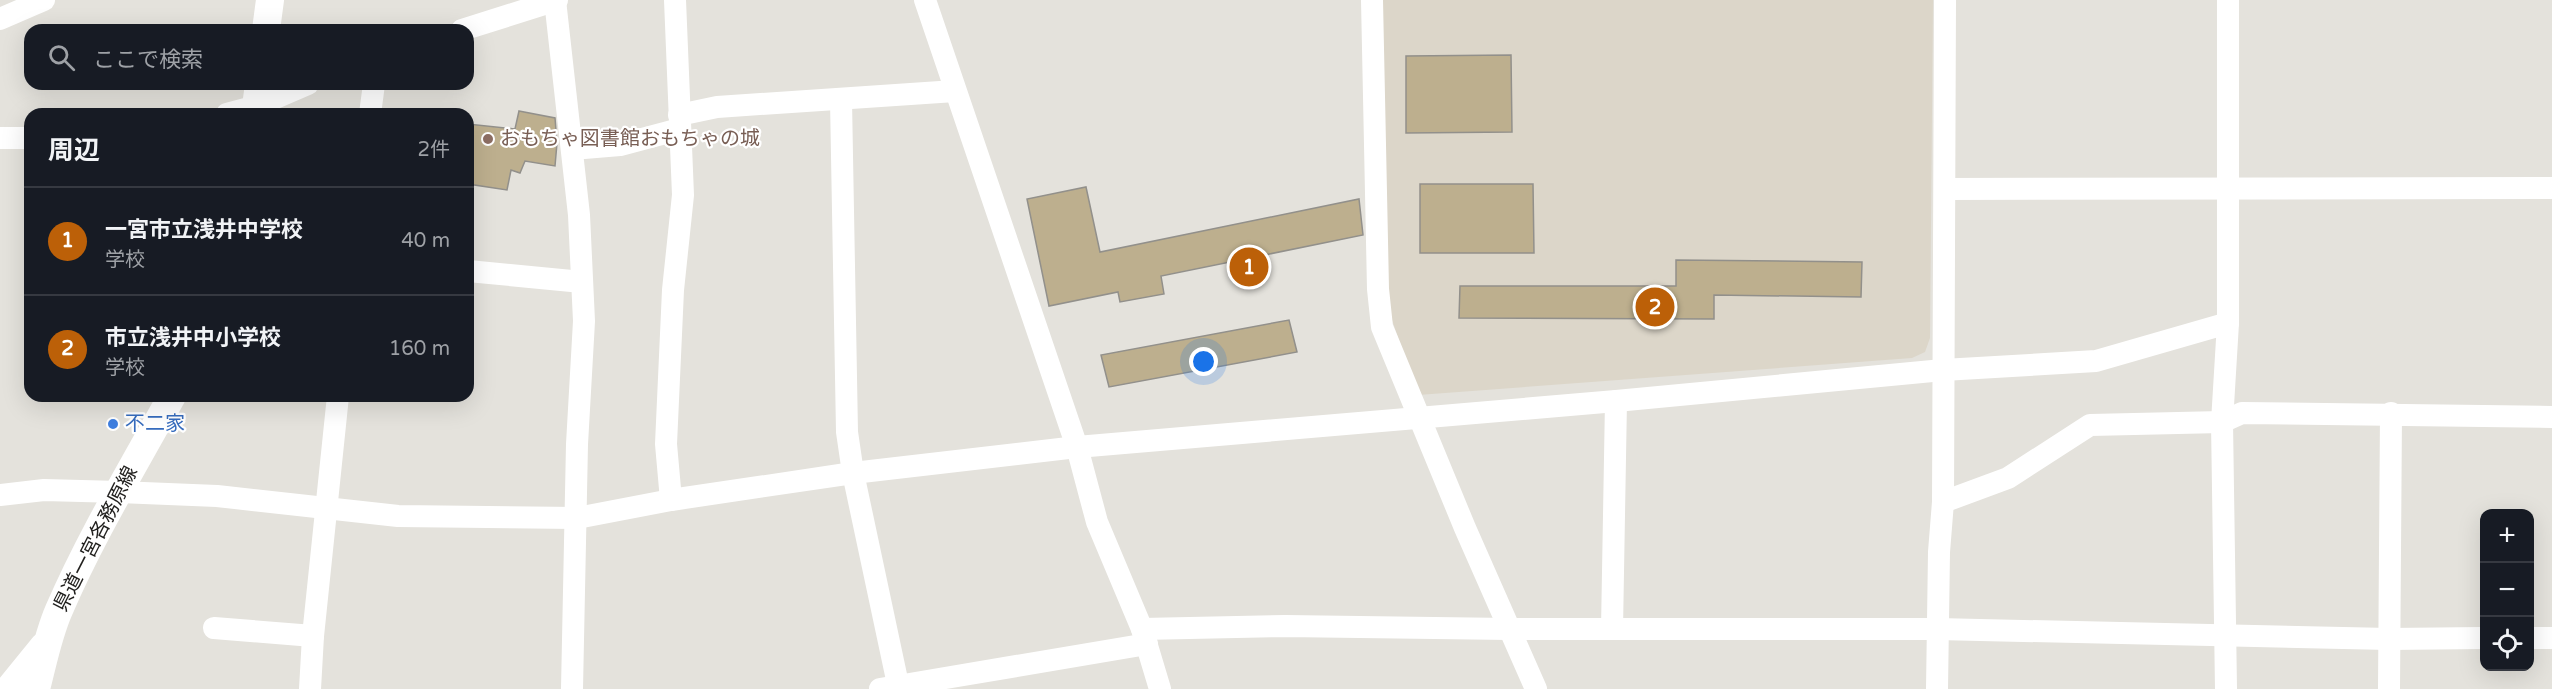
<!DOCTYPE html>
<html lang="ja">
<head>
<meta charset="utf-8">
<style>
	body { margin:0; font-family:"Varela Round","Noto Sans JP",sans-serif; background:#20242c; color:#f1f3f6 }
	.controls { position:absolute; right:18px; bottom:18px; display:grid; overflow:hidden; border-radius:12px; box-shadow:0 6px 24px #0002 }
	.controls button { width:54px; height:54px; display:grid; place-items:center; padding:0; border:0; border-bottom:2px solid #363941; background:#171b24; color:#f1f3f6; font:30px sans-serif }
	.you { position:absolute; left:1204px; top:362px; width:21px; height:21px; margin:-15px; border:4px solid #fff; border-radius:50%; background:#1a73e8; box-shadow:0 0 0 9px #1a73e833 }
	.badge { display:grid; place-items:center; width:39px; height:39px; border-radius:50%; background:#bc6008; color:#fff; font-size:20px; font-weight:700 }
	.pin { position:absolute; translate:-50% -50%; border:3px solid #fff; box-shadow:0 2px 6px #0006 }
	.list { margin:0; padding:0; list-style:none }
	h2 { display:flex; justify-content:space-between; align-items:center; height:78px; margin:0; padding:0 24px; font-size:26px }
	h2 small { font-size:20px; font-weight:400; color:#9ea1a6 }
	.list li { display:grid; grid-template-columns:39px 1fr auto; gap:18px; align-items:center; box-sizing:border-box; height:108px; padding:0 24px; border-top:2px solid #363941 }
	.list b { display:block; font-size:22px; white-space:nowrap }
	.list p { margin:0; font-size:20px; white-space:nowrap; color:#9ea1a6 }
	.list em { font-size:20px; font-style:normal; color:#9ea1a6 }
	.icon { flex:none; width:33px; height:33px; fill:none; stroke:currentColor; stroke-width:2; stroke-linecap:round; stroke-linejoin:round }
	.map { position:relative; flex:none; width:2552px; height:689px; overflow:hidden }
	.search { position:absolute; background:#171b24; box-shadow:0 6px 24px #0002; left:24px; top:24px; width:450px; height:66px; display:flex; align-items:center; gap:15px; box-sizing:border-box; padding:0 21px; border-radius:18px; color:#9ea1a6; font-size:22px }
	.panel { position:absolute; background:#171b24; box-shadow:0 6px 24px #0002; left:24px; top:108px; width:450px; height:294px; border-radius:18px }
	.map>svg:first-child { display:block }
	.built { fill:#dcd6c9 }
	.building { fill:#bdaf8e; stroke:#92908b; stroke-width:1.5 }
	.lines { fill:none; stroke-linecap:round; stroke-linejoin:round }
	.minor { stroke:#fff; stroke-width:22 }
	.major { stroke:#fff; stroke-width:28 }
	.education-dot { fill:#8d6e63; stroke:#fff; stroke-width:2 }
	.shop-dot { fill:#3f7fe0; stroke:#fff; stroke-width:2 }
	.labels { text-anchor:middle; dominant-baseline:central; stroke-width:4.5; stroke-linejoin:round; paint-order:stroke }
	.education-label { font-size:20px; fill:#785e54; stroke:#fff; text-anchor:start }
	.shop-label { font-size:20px; fill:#366cbe; stroke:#fff; text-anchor:start }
	.street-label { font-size:20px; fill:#1f1e1c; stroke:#fff }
</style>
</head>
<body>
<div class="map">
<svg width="2552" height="689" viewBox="0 0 2552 689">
	<rect width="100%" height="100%" fill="#e4e2dc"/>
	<polygon class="built" points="1381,0 1933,0 1930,338 1925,352 1912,358 1418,395 1391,317 1387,300"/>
	<g class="building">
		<polygon points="1511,55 1512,132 1406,133 1406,56"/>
		<polygon points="519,111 555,118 557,143 555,166 525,161 520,173 511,170 507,190 468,184 468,124 515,129"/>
		<polygon points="1420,184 1533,184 1534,253 1420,253"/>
		<polygon points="1086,187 1100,252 1359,199 1363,235 1161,276 1164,294 1120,302 1118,292 1049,306 1027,199"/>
		<polygon points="1676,260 1862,262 1861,297 1714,295 1714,319 1459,318 1460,286 1676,286"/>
		<polygon points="1289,320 1297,352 1109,387 1101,355"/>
	</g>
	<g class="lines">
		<g class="minor">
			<polyline points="555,0 579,215 584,321 577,444 572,689"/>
			<polyline points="925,0 1077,447 1097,522 1142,629 1160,689"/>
			<polyline points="1372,0 1378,289 1382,327 1465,528 1536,689"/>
			<polyline points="0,19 44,0"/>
			<polyline points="462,30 557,0"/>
			<polyline points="841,100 847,432 853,473 899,689"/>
			<polyline points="227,114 257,106 308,84"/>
			<polyline points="370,114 374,84"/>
			<polyline points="679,115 717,107 955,91"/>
			<polyline points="0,138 30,138"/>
			<polyline points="572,149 620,145 680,129"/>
			<polyline points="1945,189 2552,188"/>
			<polyline points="468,271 582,282"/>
			<polyline points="0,495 44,490 119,492 217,496 398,516 577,518 671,500 853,473 1077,447 1616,401 1943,370 2096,361 2228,323"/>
			<polyline points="671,500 666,444 673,290 683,195 675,0"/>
			<polyline points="1943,502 2008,478 2090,425 2222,422 2242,413 2552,417"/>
			<polyline points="214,628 313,636"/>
			<polyline points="1142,629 1285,626 1509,629 1937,629 2389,639 2484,638"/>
			<polyline points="1612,629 1616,401"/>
			<polyline points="2530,638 2552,638"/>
			<polyline points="310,689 313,636 338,396"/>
			<polyline points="880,689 1147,644"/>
			<polyline points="1937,689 1939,552 1943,502 1945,0"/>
			<polyline points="2226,689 2222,422 2228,323 2228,0"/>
			<polyline points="2389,689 2391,413"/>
		</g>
		<g class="major">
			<polyline points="266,30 270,0"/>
			<polyline points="255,114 259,84"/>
			<polyline points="9,689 43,647"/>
			<path d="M36,689C43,662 48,635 59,610C91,536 133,467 172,396"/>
		</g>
	</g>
	<circle class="education-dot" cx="488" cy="139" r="6"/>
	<circle class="shop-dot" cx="113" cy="424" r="6"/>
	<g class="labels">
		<g class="education-label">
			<text x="500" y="139">おもちゃ図書館おもちゃの城</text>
		</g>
		<g class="shop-label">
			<text x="125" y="424">不二家</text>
		</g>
		<g class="street-label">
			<text transform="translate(96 539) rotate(-63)">県道一宮各務原線</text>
		</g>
	</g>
</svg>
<div class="controls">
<button>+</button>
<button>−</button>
<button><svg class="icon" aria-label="locate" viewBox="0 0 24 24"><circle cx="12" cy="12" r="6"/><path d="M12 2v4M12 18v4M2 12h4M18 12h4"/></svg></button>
</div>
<div class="you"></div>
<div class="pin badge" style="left:1249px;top:267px">1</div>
<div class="pin badge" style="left:1655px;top:307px">2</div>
<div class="search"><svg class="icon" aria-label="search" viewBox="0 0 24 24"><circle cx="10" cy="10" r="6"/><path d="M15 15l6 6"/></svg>ここで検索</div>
<section class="panel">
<h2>周辺<small>2件</small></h2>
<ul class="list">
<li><span class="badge">1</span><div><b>一宮市立浅井中学校</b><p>学校</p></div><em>40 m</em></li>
<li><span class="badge">2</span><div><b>市立浅井中小学校</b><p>学校</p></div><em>160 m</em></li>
</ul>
</section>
</div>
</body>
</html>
